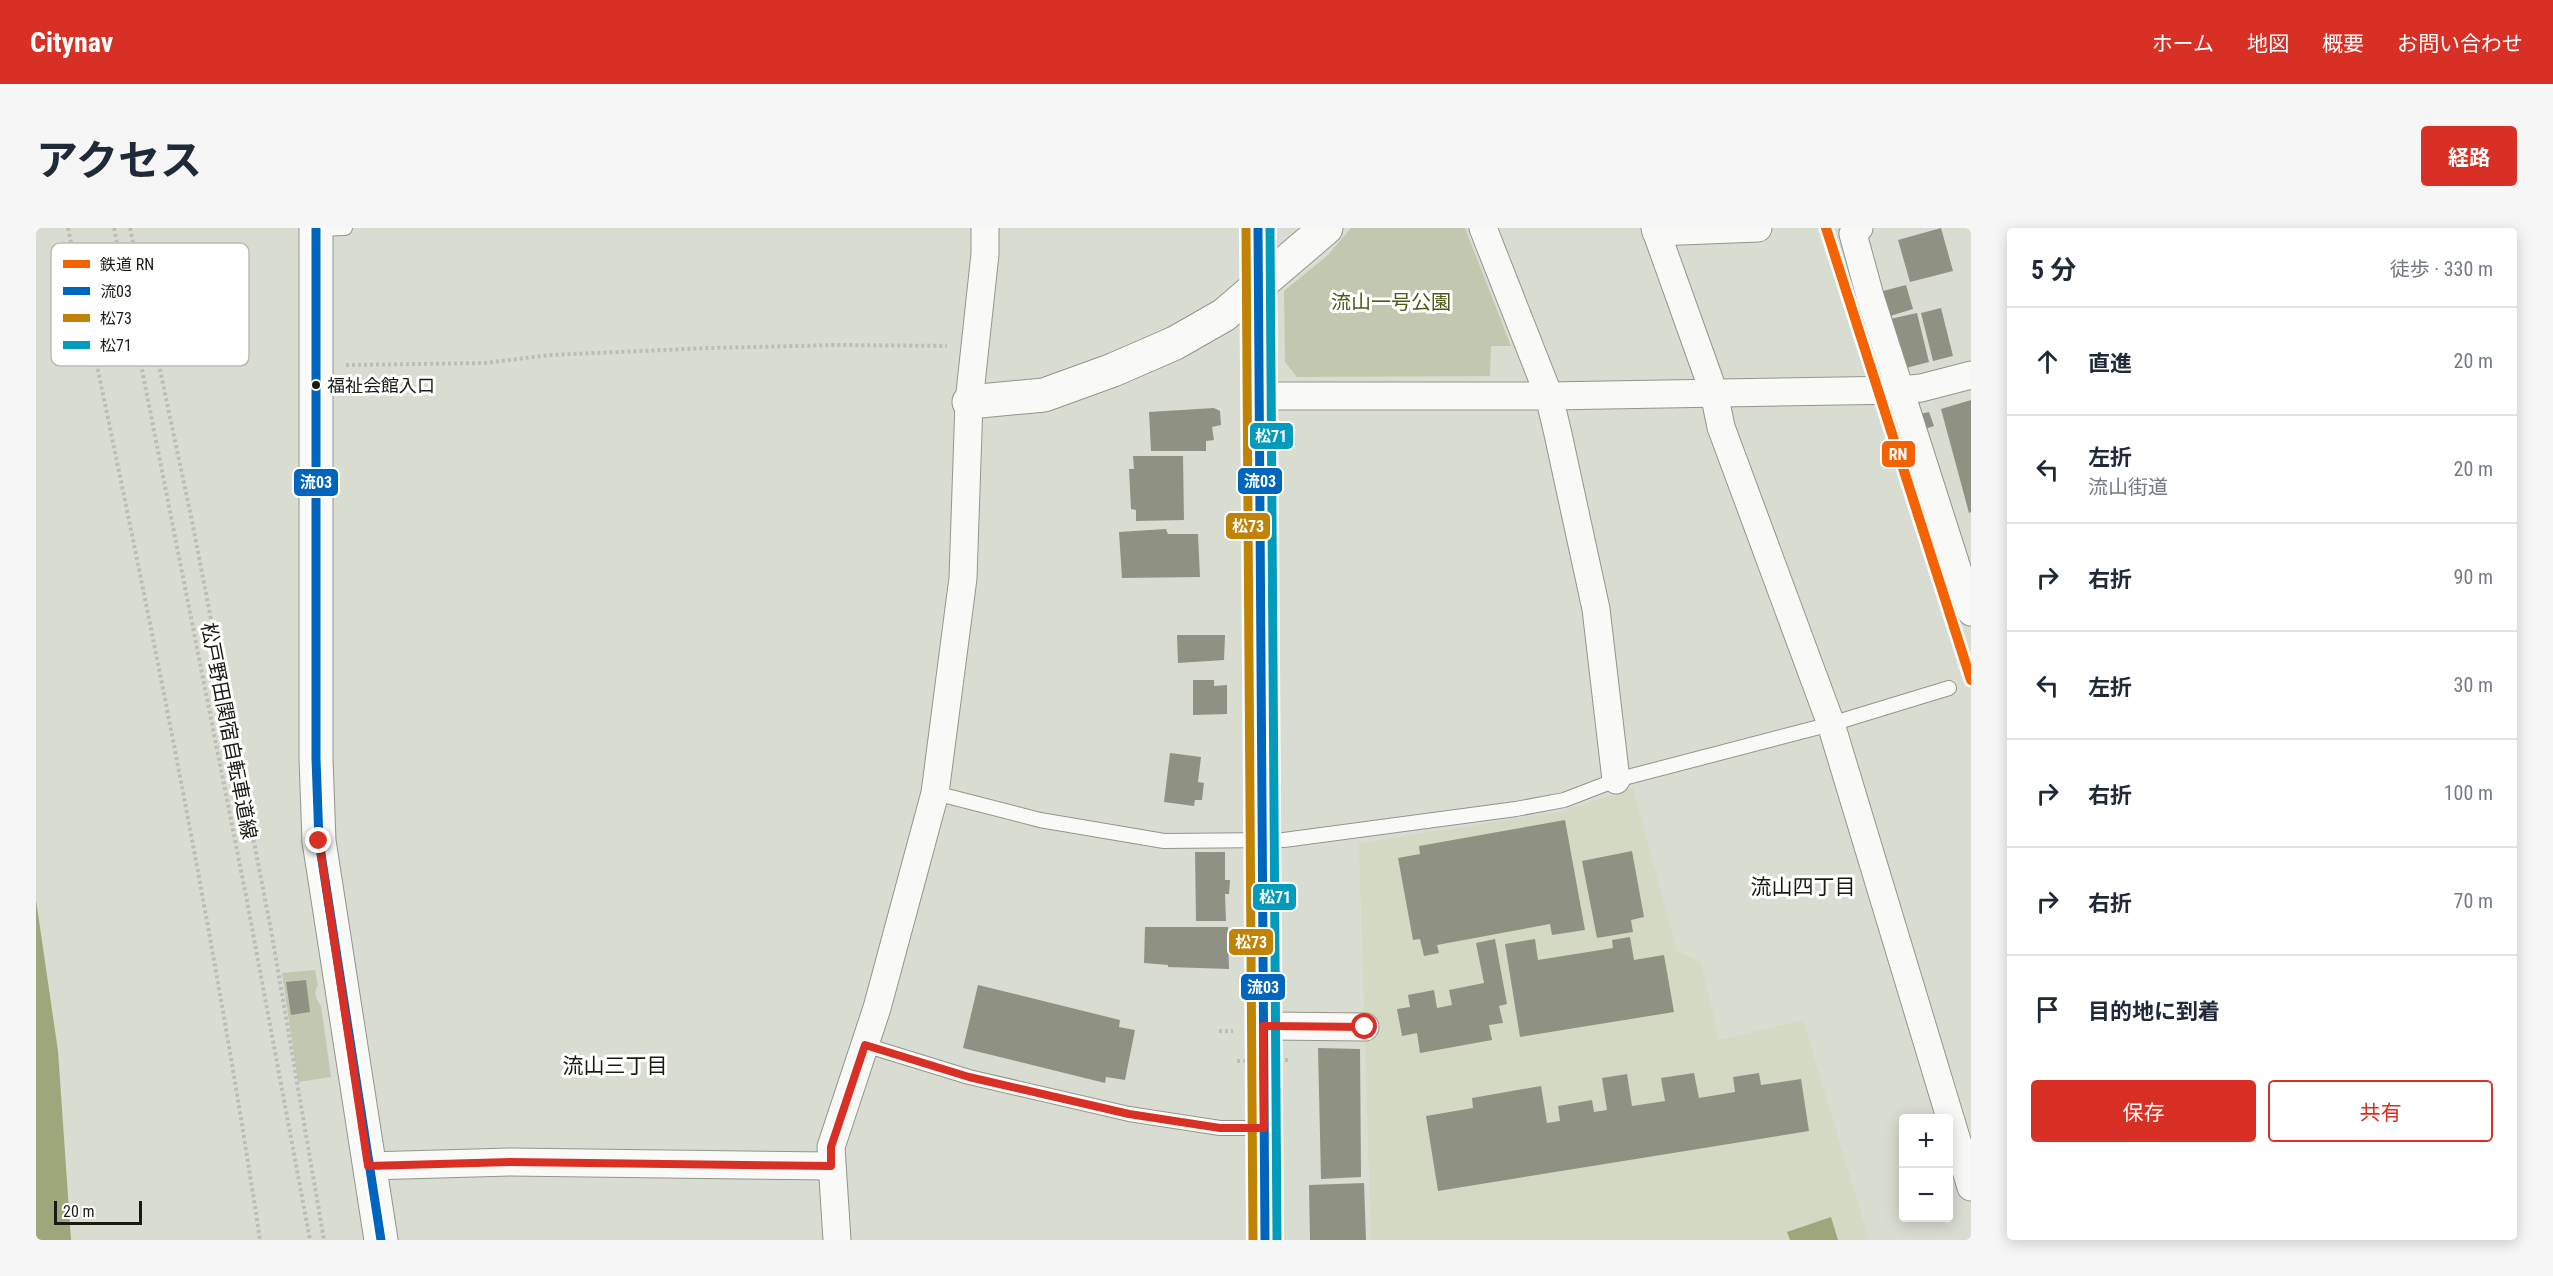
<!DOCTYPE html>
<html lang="ja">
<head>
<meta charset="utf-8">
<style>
	body { margin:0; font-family:"Roboto Condensed","Noto Sans JP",sans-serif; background:#f6f6f7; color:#1f2937 }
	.controls { position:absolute; right:18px; bottom:18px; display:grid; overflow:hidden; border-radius:6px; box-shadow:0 3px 15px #0003 }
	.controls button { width:54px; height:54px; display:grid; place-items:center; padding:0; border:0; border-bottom:2px solid #e0e1e3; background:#fff; color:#1f2937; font:30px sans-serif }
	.scale { position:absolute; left:18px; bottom:15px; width:88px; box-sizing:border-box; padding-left:6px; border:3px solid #191b13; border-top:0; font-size:16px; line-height:21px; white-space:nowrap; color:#191b13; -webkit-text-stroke:4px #fff; paint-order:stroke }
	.stop { position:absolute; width:18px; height:18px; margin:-14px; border:4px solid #d93025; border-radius:50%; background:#fff }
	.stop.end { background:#d93025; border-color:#fff; box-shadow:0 2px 6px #0008 }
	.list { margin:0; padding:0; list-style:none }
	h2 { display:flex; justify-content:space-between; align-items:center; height:78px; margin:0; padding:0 24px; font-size:26px }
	h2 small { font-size:20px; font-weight:400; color:#747a83 }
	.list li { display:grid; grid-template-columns:39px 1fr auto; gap:18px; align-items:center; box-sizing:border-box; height:108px; padding:0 24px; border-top:2px solid #e0e1e3 }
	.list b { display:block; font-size:22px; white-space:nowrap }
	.list p { margin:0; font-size:20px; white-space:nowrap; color:#747a83 }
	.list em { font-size:20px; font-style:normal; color:#747a83 }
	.actions { display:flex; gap:12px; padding:18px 24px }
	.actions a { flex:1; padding:14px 0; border:2px solid #d93025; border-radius:6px; text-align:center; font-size:21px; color:#d93025 }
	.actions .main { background:#d93025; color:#fff }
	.icon { flex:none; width:33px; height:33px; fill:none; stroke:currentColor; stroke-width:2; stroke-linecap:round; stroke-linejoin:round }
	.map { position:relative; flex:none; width:1935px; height:1012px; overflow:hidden; border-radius:6px }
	header { display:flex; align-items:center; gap:36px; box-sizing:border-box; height:84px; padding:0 30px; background:#d93025; color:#fff }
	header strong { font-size:28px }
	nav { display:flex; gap:33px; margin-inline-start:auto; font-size:21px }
	.intro { display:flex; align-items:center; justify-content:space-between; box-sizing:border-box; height:144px; padding:0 36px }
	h1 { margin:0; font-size:42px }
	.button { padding:15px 27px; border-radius:6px; background:#d93025; color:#fff; font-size:21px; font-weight:700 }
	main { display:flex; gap:36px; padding:0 36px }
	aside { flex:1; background:#fff; border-radius:6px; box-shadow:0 3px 15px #0003 }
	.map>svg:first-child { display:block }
	.built { fill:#d4d9c3 }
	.green { fill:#c2c8af }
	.water { fill:#9ea67b }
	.building { fill:#8f9282 }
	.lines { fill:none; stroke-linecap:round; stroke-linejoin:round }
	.service-casing { stroke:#93958c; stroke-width:16 }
	.minor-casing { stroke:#93958c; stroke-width:29 }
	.tertiary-casing { stroke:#93958c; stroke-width:35 }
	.primary-casing { stroke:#93958c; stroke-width:35 }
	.path { stroke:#bcbdb9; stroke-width:4; stroke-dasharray:3 3; stroke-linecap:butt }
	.service { stroke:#f9faf8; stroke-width:14 }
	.minor { stroke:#f9faf8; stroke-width:27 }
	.tertiary { stroke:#f9faf8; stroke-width:33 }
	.primary { stroke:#f9faf8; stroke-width:33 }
	.path-bridge { stroke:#bcbdb9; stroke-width:4; stroke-dasharray:3 3; stroke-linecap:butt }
	.bus-1-casing { stroke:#fff; stroke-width:14 }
	.bus-2-casing { stroke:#fff; stroke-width:14 }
	.bus-3-casing { stroke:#fff; stroke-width:14 }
	.bus-1 { stroke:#0065bd; stroke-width:9 }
	.bus-2 { stroke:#c08305; stroke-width:9 }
	.bus-3 { stroke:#029bbb; stroke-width:9 }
	.rail-1-casing { stroke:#fff; stroke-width:15 }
	.rail-1 { stroke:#f46201; stroke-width:10 }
	.route { stroke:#d93025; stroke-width:8 }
	.bus-dot { fill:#191b13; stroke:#fff; stroke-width:2 }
	.labels { text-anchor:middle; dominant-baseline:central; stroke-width:6; stroke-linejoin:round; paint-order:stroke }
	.bus-label { font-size:18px; fill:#191b13; stroke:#fff; text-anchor:start }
	.park-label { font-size:20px; fill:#4e5715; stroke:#fff }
	.street-label { font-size:20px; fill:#191b13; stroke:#fff }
	.neighbourhood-label { font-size:21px; fill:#191b13; stroke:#fff }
	.key { fill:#fff; stroke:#babbb8; stroke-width:1.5 }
	.key-label { font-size:16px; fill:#191b13 }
	.line-badge { stroke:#fff; stroke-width:2 }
	.badge-label { font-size:16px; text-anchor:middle; font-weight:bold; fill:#fff }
</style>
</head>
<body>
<header>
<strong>Citynav</strong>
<nav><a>ホーム</a><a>地図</a><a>概要</a><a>お問い合わせ</a></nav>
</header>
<div class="intro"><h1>アクセス</h1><a class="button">経路</a></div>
<main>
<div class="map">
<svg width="1935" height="1012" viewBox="0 0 1935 1012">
	<rect width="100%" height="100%" fill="#d9dcd0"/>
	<polygon class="built" points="1597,560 1641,723 1665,734 1683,812 1767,792 1833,1012 1335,1012 1323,615 1528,583"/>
	<g class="green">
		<polygon points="1315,0 1429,0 1475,118 1455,118 1454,148 1261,149 1249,134 1248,63 1292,27"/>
		<path d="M279,742L282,757C277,765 280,771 285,778L295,849L262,854L246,745Z"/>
	</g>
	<g class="water">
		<polygon points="0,672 22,823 35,1012 0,1012"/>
		<polygon points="1795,989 1802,1012 1754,1012 1751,1004"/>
	</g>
	<g class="building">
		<polygon points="1905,0 1917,43 1874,54 1862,12"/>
		<polygon points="1870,57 1877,81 1854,88 1847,63"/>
		<polygon points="1905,80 1917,128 1897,133 1885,85"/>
		<polygon points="1881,85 1893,134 1866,141 1854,91"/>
		<polygon points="1935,172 1935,284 1933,285 1905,181"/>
		<polygon points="1178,180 1184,183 1185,197 1176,199 1178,212 1170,213 1170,223 1115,223 1113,184"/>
		<polygon points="1893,184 1898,198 1889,201 1884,186"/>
		<polygon points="1097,228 1147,228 1148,292 1100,293 1100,282 1095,281 1093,241 1098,241"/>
		<polygon points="1130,301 1132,306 1162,306 1164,349 1086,350 1083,304"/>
		<polygon points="1141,407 1189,407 1188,432 1142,435"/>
		<polygon points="1157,452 1178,452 1178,458 1191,457 1191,486 1157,487"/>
		<polygon points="1134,525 1165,529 1162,554 1168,555 1166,572 1159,572 1158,578 1128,574"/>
		<polygon points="1529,592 1549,702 1516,707 1514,696 1401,717 1403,725 1388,728 1384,711 1377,712 1362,630 1384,626 1383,618"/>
		<polygon points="1596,623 1608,689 1595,692 1597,704 1561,710 1546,633"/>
		<polygon points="1159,624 1189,624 1189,652 1194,652 1193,666 1189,666 1190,693 1160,693"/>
		<polygon points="1109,699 1192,699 1193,741 1132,739 1132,737 1108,735"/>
		<polygon points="1594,709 1598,732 1628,727 1638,784 1484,809 1469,716 1499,711 1502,732 1577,720 1576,712"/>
		<polygon points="1459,711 1471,776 1463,778 1467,795 1453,797 1456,812 1384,825 1381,805 1366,808 1361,781 1374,779 1372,767 1398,762 1401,780 1416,777 1413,762 1448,755 1440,715"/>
		<polygon points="270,752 274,784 255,787 250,754"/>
		<polygon points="942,757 1084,792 1083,799 1099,802 1089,852 1070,849 1069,855 927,820"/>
		<polygon points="1282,820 1324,821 1325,949 1285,951"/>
		<polygon points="1658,845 1663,870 1699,864 1697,849 1723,845 1725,857 1765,851 1773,903 1402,963 1390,888 1437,880 1436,870 1505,858 1511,895 1524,893 1522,878 1556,872 1558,884 1571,882 1566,850 1591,846 1596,878 1629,873 1625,850"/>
		<polygon points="1328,955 1330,1012 1274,1012 1273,957"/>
	</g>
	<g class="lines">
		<defs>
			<g id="service">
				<polyline points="280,1 309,0"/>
				<polyline points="899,565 1004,592 1128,613 1248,612 1480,581 1528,572 1580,552 1795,496 1913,460"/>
				<polyline points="829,817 933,849 1093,886 1184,900 1228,900"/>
			</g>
			<g id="minor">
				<polyline points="1447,0 1513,168 1522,206 1560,381 1580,552"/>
				<polyline points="1619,0 1678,165 1685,199 1795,496 1935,959"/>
				<polyline points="1823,0 1817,6 1834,68 1935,384"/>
				<polyline points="1620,4 1722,0"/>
				<polyline points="1223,168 1513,168 1865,162 1885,160 1935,147"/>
				<polyline points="1227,798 1329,799"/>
				<polyline points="332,938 474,934 795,938"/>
				<polyline points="801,1012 795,919 841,780 899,565 927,350 933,174 949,26 949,0"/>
			</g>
			<g id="tertiary">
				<polyline points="280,0 280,531 283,613 345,1012"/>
				<polyline points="933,174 1008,167 1077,142 1139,115 1188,87 1290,0"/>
			</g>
			<polyline id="primary" points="1222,0 1229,1012"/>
		</defs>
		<use href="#service" class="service-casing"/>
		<use href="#minor" class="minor-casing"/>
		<use href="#tertiary" class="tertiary-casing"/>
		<use href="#primary" class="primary-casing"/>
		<g class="path">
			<path d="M32,0C103,336 173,672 224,1012"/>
			<polyline points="78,0 211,673 274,1012"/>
			<polyline points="94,0 156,293 235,702 288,1012"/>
			<polyline points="310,137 449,135 514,127 674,120 803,117 911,118"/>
			<polyline points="1183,803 1197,803"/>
		</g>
		<use href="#service" class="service"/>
		<use href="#minor" class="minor"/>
		<use href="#tertiary" class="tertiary"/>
		<use href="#primary" class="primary"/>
		<polyline class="path-bridge" points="1201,833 1255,832"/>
		<defs>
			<g id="bus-1">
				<polyline points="280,0 280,531 283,613 345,1012"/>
				<polyline points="1222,0 1229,1012"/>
			</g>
			<polyline id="bus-2" points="1210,0 1217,1012"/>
			<polyline id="bus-3" points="1234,0 1241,1012"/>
		</defs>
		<use href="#bus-1" class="bus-1-casing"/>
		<use href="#bus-2" class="bus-2-casing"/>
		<use href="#bus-3" class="bus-3-casing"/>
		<use href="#bus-1" class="bus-1"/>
		<use href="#bus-2" class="bus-2"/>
		<use href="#bus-3" class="bus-3"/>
		<defs>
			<polyline id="rail-1" points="1790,0 1935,452"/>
		</defs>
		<use href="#rail-1" class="rail-1-casing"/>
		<use href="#rail-1" class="rail-1"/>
	</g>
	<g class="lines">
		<polyline class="route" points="283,613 332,938 474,934 795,938 795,919 829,817 933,849 1093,886 1184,900 1228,900 1227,798 1329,799"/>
	</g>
	<circle class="bus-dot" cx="280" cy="157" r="5"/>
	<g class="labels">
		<g class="bus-label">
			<text x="291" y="157">福祉会館入口</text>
		</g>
		<g class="park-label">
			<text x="1355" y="74">流山一号公園</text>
		</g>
		<g class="street-label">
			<text transform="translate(193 503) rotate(79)">松戸野田関宿自転車道線</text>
		</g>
		<g class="neighbourhood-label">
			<text x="1767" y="659">流山四丁目</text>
			<text x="579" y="838">流山三丁目</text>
		</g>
	</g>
	<rect x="15" y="15" width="198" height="123" rx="9" class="key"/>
	<rect x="27" y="32" width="27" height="8" fill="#f46201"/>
	<rect x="27" y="59" width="27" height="8" fill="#0065bd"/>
	<rect x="27" y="86" width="27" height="8" fill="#c08305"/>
	<rect x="27" y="113" width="27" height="8" fill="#029bbb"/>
	<g class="key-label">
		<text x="64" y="42">鉄道 RN</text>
		<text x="64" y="69">流03</text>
		<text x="64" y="96">松73</text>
		<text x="64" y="123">松71</text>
	</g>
	<g class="line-badge">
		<rect x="1213" y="194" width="45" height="28" rx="6" fill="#029bbb"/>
		<rect x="1845" y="212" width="35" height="28" rx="6" fill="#f46201"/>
		<rect x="1201" y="239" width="46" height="28" rx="6" fill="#0065bd"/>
		<rect x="257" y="240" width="46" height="29" rx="6" fill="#0065bd"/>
		<rect x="1189" y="284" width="46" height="28" rx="6" fill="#c08305"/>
		<rect x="1216" y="655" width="45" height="28" rx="6" fill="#029bbb"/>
		<rect x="1192" y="700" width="46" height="28" rx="6" fill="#c08305"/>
		<rect x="1204" y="745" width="46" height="28" rx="6" fill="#0065bd"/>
	</g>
	<g class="badge-label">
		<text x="1235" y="214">松71</text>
		<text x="1862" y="232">RN</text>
		<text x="1224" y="259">流03</text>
		<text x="280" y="260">流03</text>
		<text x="1212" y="304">松73</text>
		<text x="1239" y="675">松71</text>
		<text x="1215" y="720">松73</text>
		<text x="1227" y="765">流03</text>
	</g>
</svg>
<div class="controls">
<button>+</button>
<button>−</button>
</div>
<div class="scale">20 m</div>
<div class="stop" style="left:1329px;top:799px"></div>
<div class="stop end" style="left:283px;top:613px"></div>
</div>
<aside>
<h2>5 分<small>徒歩 · 330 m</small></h2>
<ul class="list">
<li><svg class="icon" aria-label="ahead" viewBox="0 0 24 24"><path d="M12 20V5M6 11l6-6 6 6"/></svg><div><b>直進</b></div><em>20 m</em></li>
<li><svg class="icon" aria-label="left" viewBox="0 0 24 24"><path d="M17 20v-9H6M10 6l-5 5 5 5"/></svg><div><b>左折</b><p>流山街道</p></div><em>20 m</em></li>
<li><svg class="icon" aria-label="right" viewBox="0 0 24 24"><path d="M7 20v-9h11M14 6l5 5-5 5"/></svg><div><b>右折</b></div><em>90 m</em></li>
<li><svg class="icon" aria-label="left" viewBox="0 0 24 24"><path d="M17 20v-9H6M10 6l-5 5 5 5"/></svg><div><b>左折</b></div><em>30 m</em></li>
<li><svg class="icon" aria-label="right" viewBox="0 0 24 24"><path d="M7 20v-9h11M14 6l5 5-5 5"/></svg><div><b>右折</b></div><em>100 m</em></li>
<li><svg class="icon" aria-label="right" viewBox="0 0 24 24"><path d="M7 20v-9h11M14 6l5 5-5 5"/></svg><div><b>右折</b></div><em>70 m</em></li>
<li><svg class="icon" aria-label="arrive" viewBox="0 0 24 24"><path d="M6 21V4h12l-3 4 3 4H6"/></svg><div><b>目的地に到着</b></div></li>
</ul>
<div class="actions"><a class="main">保存</a><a>共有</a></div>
</aside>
</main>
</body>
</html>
